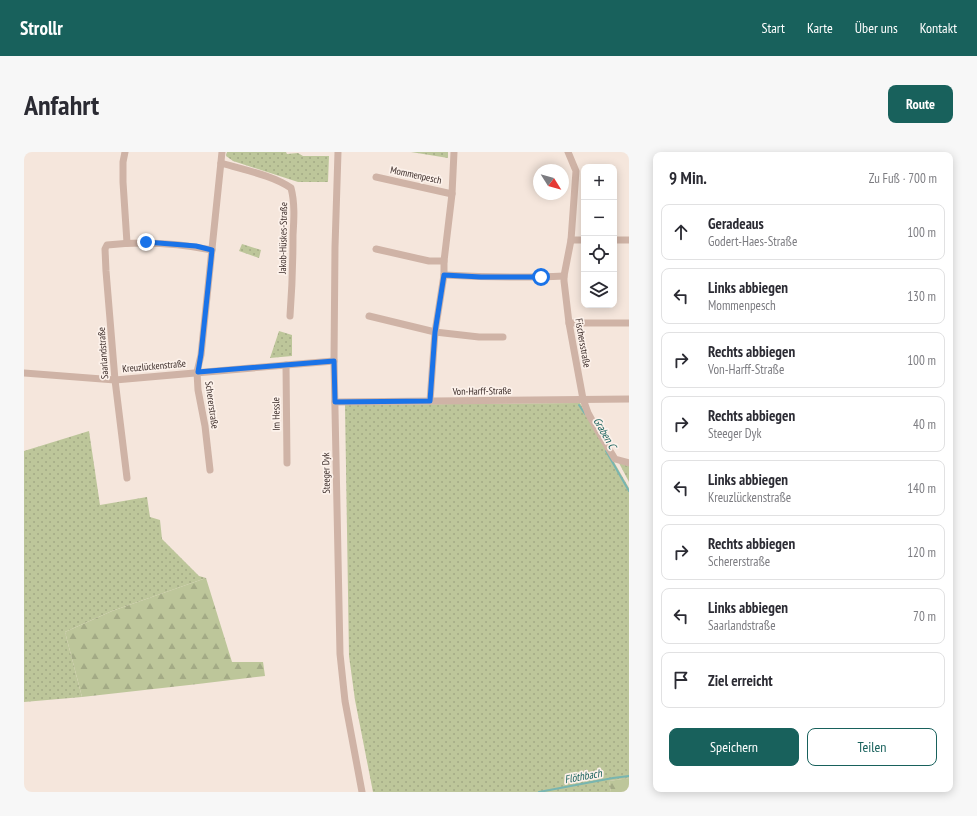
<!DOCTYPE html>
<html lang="de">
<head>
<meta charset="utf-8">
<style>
	body { margin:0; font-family:"PT Sans Narrow",sans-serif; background:#f7f7f7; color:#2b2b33 }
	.controls { position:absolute; right:12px; top:12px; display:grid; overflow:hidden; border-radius:8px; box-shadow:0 2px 10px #0003 }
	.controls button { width:36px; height:36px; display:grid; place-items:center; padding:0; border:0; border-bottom:1px solid #e1e1e2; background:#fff; color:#2b2b33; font:20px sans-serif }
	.compass { position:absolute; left:509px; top:12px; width:36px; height:36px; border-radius:50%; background:#fff; box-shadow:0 2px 10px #0003; rotate:127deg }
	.stop { position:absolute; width:12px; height:12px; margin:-9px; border:3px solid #1a73e8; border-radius:50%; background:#fff }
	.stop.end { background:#1a73e8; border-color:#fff; box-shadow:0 1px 4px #0008 }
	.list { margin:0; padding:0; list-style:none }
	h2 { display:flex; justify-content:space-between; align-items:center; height:52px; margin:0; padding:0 16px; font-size:17px }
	h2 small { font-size:13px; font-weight:400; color:#7c7c81 }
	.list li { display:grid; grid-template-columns:26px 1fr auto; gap:12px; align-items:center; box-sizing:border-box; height:56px; margin:0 8px 8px; padding:0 8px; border:1px solid #e1e1e2; border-radius:8px }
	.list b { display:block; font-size:15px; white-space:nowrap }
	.list p { margin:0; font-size:13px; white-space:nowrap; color:#7c7c81 }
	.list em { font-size:13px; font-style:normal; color:#7c7c81 }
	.actions { display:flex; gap:8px; padding:12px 16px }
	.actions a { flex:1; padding:9px 0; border:1px solid #18615c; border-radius:8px; text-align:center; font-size:14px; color:#18615c }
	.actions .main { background:#18615c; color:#fff }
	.icon { flex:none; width:22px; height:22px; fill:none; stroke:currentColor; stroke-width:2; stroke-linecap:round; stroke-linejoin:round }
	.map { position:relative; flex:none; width:605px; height:640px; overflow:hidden; border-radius:8px }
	header { display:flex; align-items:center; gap:24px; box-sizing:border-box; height:56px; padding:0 20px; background:#18615c; color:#fff }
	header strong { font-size:19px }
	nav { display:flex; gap:22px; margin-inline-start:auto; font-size:14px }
	.intro { display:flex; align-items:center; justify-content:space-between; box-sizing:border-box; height:96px; padding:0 24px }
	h1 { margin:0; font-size:28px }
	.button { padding:10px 18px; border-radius:8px; background:#18615c; color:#fff; font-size:14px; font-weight:700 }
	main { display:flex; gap:24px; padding:0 24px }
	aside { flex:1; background:#fff; border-radius:8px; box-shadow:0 2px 10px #0003 }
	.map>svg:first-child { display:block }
	.grass { fill:url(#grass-dots) }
	.forest { fill:url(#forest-firs) }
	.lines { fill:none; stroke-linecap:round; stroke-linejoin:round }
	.stream { stroke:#78b5b0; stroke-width:2 }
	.minor { stroke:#cfb3a6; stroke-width:7 }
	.route { stroke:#1a73e8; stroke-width:5 }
	.labels { text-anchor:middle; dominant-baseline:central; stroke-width:3.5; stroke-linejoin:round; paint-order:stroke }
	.street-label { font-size:10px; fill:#3a2b28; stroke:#fcf1ea }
	.water-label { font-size:11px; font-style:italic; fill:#18615c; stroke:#fcf1ea }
</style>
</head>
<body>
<header>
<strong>Strollr</strong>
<nav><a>Start</a><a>Karte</a><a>Über uns</a><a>Kontakt</a></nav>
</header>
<div class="intro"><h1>Anfahrt</h1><a class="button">Route</a></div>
<main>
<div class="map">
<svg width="605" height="640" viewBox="0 0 605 640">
	<defs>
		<pattern id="grass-dots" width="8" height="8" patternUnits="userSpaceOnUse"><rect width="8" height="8" fill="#bdc69a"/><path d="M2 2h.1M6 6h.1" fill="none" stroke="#a3aa85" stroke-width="1.8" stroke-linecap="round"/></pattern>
		<pattern id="forest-firs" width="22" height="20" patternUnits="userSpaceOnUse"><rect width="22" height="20" fill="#bdc69a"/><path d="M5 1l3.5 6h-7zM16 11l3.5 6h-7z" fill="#a3aa85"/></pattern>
	</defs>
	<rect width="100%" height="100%" fill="#f5e6dc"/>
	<g class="grass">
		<polygon points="203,0 262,0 263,2 274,1 279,4 305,4 304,30 274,30 209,9 202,4"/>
		<polygon points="387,0 424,0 424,6"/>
		<polygon points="218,92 237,98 235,106 215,99"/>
		<polygon points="255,179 268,183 268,204 246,206"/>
		<polygon points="556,251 605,336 605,626 585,629 587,640 349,640 331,548 325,504 321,253"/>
		<polygon points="65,279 76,353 123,345 126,365 136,368 138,387 175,424 182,426 88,459 41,480 58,545 0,550 0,299"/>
		<polygon points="595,311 605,314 605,330"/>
	</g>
	<g class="forest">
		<polygon points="182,426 208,510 239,510 241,524 174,532 58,545 41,480 88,459"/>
		<polygon points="605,626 605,640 587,640 585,629"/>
	</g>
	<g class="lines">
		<g class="stream">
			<polyline points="555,253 561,262"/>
			<polyline points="582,299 605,339"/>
			<polyline points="515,640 589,626 605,624"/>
		</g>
		<g class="minor">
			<polyline points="101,0 99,10 99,30 103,91"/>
			<polyline points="314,0 311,95 310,209 316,502 321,549 338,640"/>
			<polyline points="544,0 552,19 547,88 540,124 540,129 545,171 559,247 564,261 574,279 591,307 605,311"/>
			<path d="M197,11C220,18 248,23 267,36C271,51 270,67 269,83C269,110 268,137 266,164"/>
			<polyline points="352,25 428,42"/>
			<polyline points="547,88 560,88"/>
			<polyline points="590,88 605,88"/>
			<polyline points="352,97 405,109 420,109"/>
			<path d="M420,123C460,125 500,126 540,124"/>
			<polyline points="345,164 411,180 455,185 479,185"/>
			<polyline points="545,171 605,171"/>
			<polyline points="262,213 263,311"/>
			<polyline points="0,221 91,228 262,213 310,209"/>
			<polyline points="406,249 411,180 420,123 420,109 428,42 430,0"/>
			<polyline points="311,250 605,247"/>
			<polyline points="186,318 181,274 174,238 173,220 177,203 198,0"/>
			<path d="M103,326L91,228L82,119L81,97L83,93C118,89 153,91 188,98"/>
		</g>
	</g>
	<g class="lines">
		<polyline class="route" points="122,90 172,94 188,98 177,202 174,220 310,209 311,250 406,249 411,180 420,123 457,125 517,125"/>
	</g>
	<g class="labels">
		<g class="street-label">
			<text transform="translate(392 23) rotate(12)">Mommenpesch</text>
			<text transform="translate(259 86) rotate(-89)">Jakob-Hüskes-Straße</text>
			<text transform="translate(559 191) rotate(80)">Fischersstraße</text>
			<text transform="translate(79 201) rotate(-94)">Saarlandstraße</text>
			<text transform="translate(130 214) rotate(-5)">Kreuzlückenstraße</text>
			<text transform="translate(458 239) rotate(-1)">Von-Harff-Straße</text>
			<text transform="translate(188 253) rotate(82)">Schererstraße</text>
			<text transform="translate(252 262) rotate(-91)">Im Hessle</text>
			<text transform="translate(302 321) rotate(-91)">Steeger Dyk</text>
		</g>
		<g class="water-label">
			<text transform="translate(581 281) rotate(60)">Graben C</text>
			<text transform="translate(559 624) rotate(-10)">Flöthbach</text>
		</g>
	</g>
</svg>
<div class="controls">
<button>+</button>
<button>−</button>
<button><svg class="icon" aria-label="locate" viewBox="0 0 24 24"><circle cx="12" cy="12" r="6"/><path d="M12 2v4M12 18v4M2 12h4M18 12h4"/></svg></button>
<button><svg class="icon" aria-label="layers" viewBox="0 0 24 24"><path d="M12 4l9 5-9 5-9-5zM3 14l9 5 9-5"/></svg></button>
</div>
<svg class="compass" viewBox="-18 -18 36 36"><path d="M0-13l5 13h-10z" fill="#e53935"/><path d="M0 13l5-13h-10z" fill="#7c7c81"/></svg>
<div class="stop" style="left:517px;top:125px"></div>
<div class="stop end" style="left:122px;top:90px"></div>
</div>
<aside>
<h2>9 Min.<small>Zu Fuß · 700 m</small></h2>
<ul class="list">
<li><svg class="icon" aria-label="ahead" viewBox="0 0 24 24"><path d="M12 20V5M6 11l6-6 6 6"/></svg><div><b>Geradeaus</b><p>Godert-Haes-Straße</p></div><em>100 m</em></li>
<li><svg class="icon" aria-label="left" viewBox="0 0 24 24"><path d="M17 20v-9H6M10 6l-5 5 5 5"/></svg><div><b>Links abbiegen</b><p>Mommenpesch</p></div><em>130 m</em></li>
<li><svg class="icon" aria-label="right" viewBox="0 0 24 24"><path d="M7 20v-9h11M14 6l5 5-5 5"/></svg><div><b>Rechts abbiegen</b><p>Von-Harff-Straße</p></div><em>100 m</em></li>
<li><svg class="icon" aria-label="right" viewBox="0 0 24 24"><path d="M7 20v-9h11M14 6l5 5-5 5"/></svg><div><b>Rechts abbiegen</b><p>Steeger Dyk</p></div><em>40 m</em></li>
<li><svg class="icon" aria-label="left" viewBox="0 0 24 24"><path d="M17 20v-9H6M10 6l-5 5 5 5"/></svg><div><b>Links abbiegen</b><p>Kreuzlückenstraße</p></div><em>140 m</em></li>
<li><svg class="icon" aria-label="right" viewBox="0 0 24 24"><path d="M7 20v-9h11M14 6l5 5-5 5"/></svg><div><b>Rechts abbiegen</b><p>Schererstraße</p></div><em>120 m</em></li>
<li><svg class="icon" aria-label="left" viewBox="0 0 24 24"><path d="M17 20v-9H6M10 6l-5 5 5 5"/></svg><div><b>Links abbiegen</b><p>Saarlandstraße</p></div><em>70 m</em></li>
<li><svg class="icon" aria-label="arrive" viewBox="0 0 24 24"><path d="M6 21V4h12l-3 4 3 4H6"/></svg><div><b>Ziel erreicht</b></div></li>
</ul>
<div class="actions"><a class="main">Speichern</a><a>Teilen</a></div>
</aside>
</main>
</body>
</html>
